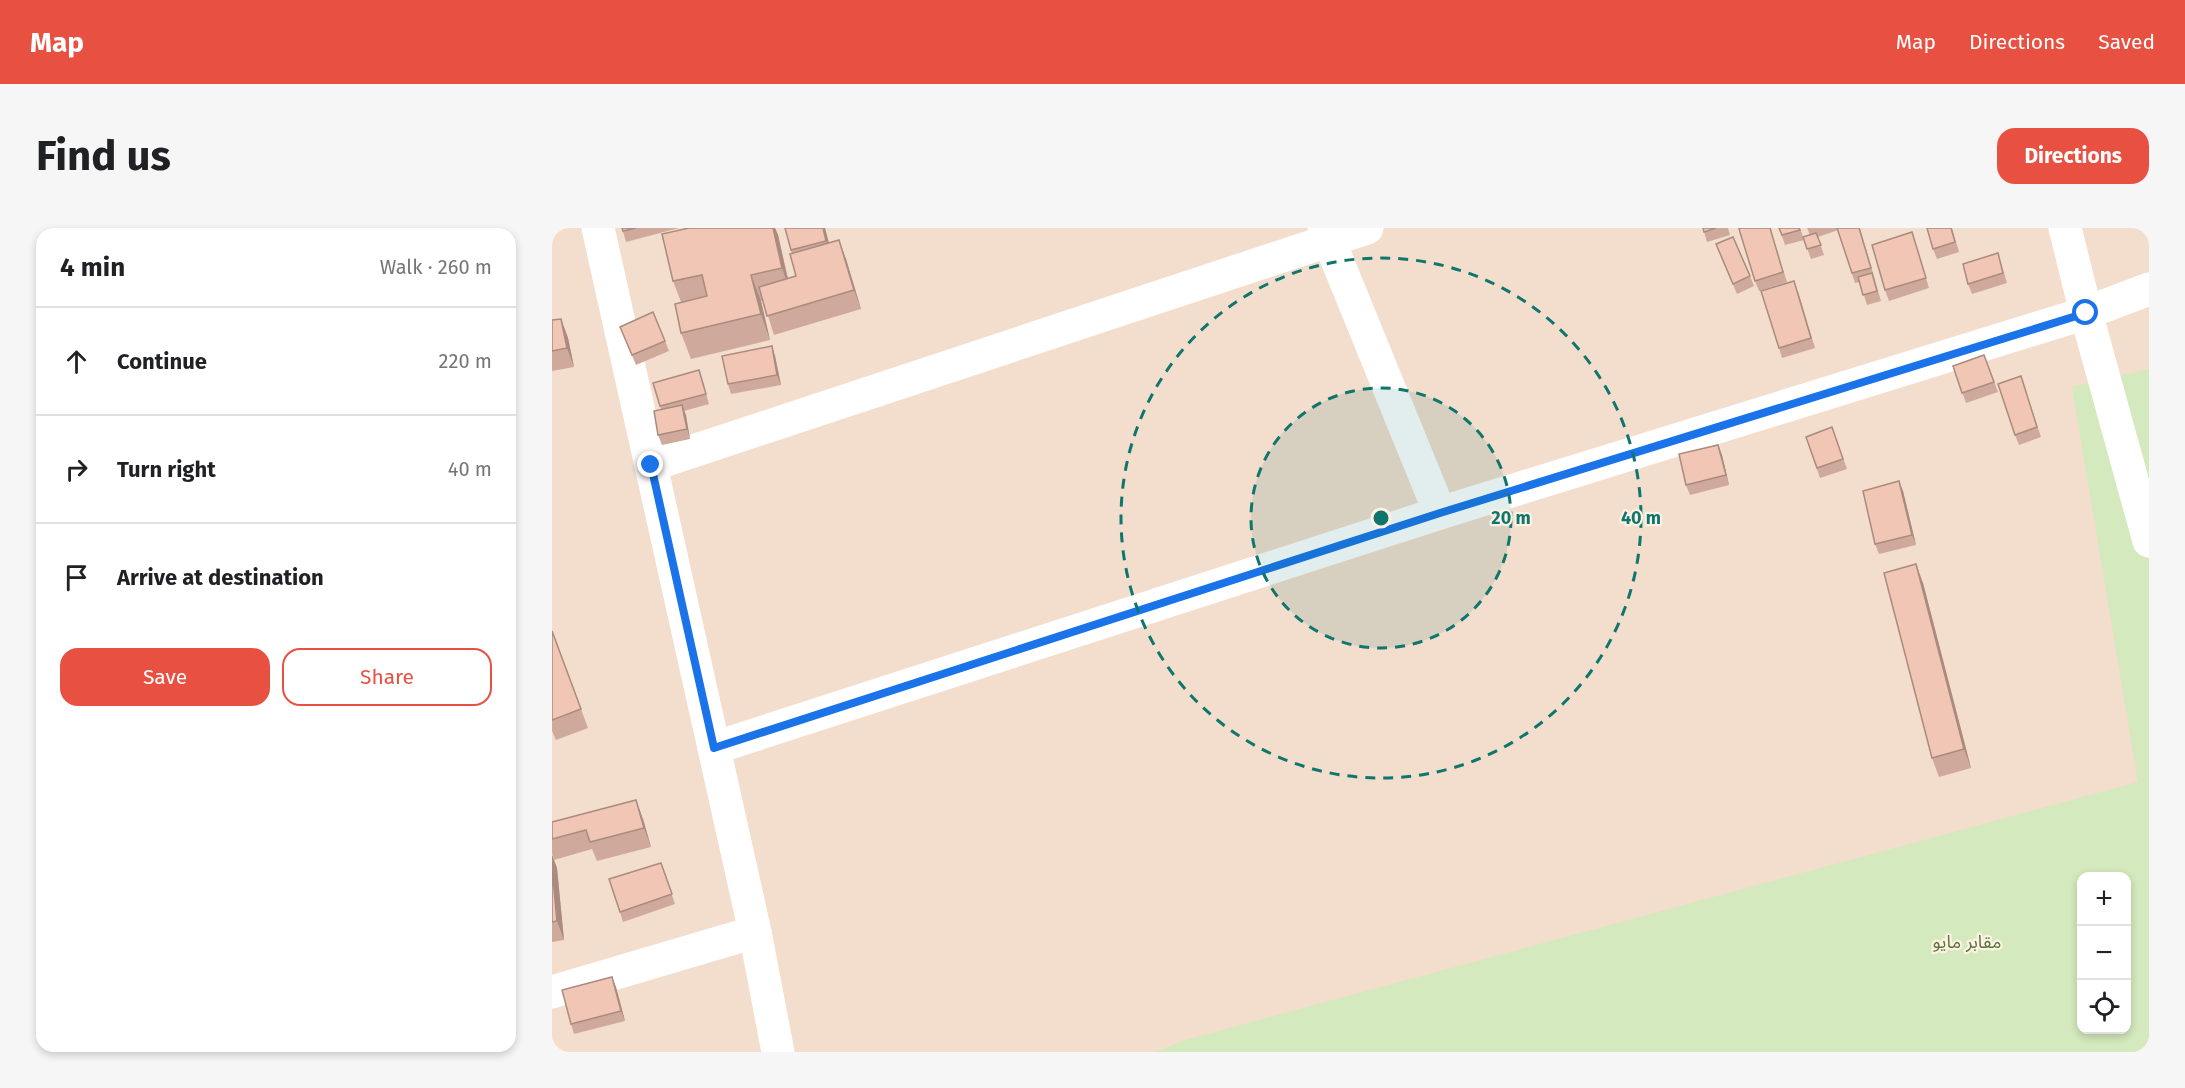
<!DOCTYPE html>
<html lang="en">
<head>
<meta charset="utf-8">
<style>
	body { margin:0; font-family:"Fira Sans","Noto Sans Arabic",sans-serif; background:#f6f6f6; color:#202124 }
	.controls { position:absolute; right:18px; bottom:18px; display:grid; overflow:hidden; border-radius:12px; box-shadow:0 3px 9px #0003 }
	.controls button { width:54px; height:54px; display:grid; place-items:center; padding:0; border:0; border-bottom:2px solid #e0e0e0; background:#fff; color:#202124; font:30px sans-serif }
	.stop { position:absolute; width:18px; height:18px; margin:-14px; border:4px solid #1a73e8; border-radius:50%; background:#fff }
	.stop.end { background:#1a73e8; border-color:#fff; box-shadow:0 2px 6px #0008 }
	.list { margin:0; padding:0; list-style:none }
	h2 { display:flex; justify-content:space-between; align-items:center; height:78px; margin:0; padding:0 24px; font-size:26px }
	h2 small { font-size:20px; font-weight:400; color:#757577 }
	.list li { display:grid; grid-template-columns:39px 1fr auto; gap:18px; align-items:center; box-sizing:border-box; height:108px; padding:0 24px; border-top:2px solid #e0e0e0 }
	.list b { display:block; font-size:22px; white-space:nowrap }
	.list em { font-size:20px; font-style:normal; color:#757577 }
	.actions { display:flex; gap:12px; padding:18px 24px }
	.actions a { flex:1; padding:14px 0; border:2px solid #e85141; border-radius:18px; text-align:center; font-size:21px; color:#e85141 }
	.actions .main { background:#e85141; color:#fff }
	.icon { flex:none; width:33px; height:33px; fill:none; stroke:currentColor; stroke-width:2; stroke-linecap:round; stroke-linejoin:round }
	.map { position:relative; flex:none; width:1597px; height:824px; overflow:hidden; border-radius:18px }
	header { display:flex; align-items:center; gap:36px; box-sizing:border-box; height:84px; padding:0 30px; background:#e85141; color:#fff }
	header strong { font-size:28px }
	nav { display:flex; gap:33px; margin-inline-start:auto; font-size:21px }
	.intro { display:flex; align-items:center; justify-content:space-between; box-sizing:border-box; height:144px; padding:0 36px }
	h1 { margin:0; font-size:42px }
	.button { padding:15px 27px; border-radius:18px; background:#e85141; color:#fff; font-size:21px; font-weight:700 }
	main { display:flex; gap:36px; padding:0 36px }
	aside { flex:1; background:#fff; border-radius:18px; box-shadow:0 3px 9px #0003 }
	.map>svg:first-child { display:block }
	.residential { fill:#f3ddcc; fill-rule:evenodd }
	.green { fill:#d4e9bd; fill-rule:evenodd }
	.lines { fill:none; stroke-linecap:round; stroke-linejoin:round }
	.minor { stroke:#fff; stroke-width:33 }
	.wall { fill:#cfaa9c }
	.shaded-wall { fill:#a98b7f }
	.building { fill:#f1c6b5; stroke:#a98b7f; stroke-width:1.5 }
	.route { stroke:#1a73e8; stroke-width:8 }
	.ring { fill:none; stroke:#0f766e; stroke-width:3; stroke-dasharray:10 8 }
	.labels { text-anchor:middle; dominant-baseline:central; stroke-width:4.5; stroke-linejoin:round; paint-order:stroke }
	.park-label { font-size:18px; fill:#56783f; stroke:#fff1e4 }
	.centre { fill:#0f766e; stroke:#fff1e4; stroke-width:3 }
	.ring-label { font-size:18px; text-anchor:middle; font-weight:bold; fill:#0f766e; stroke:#fff1e4; stroke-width:4.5; stroke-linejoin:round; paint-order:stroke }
</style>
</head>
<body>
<header>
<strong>Map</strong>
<nav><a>Map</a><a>Directions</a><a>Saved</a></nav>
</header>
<div class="intro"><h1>Find us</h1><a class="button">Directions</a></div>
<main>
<aside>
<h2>4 min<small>Walk · 260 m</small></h2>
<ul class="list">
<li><svg class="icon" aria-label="ahead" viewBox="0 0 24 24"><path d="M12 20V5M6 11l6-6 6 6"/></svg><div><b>Continue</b></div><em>220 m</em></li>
<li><svg class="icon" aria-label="right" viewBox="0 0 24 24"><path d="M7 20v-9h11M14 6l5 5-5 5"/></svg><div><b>Turn right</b></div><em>40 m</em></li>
<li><svg class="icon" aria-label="arrive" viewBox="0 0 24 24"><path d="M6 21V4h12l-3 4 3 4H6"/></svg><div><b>Arrive at destination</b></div></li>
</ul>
<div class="actions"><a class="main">Save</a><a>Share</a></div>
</aside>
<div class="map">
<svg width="1597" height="824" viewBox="0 0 1597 824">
	<rect width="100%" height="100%" fill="#fcecde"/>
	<path class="residential" d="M0,0H1597V824H0ZM1530,648H1574V802H1530Z"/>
	<path class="green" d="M1597,141V824H603L633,812L1586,554L1520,159ZM1530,648H1574V802H1530Z"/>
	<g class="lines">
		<g class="minor">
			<polyline points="46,0 203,704 226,824"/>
			<polyline points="772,0 888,285"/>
			<polyline points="1597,61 1534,85 1597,313"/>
			<polyline points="99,237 815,0"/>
			<polyline points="162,520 888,285 1534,85 1513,0"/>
			<polyline points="0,764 203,704"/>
		</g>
	</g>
	<g class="wall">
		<polygon points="70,0 127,0 74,14"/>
		<polygon points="137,0 223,0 226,7 236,50 244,48 239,22 273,0 277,15 294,31 309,81 222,107 211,72 209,73 218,112 139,131 129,105 129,74 121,53"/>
		<polygon points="1151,0 1176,0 1178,7 1155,14"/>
		<polygon points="1218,0 1235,54 1207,63 1203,53"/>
		<polygon points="1227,0 1248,0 1252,12 1233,17"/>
		<polygon points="1255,0 1308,0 1329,73 1315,77 1308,54 1303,55 1286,2 1266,9 1272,27 1259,31 1251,9 1258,7"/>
		<polygon points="1400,0 1407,24 1385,31 1381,21"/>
		<polygon points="1360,4 1377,60 1337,73 1333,62"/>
		<polygon points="1164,16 1198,48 1202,58 1185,66"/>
		<polygon points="1449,35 1455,55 1420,66 1416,56"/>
		<polygon points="1246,63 1263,120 1230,130 1227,120"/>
		<polygon points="9,91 16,110 22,139 0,143 0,92"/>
		<polygon points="68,99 113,113 117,123 84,137"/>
		<polygon points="1432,127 1446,164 1414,175 1401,138"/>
		<polygon points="223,128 229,157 179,166 176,156"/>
		<polygon points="150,152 157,176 132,183 138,211 110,217 106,207 109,181 101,155"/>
		<polygon points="1472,158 1489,209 1467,217 1463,207"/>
		<polygon points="1280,199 1295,241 1268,250 1254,209"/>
		<polygon points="1166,217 1170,227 1177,257 1138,267 1134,257"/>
		<polygon points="1351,263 1364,317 1327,326 1323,316"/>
		<polygon points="1371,355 1419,540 1387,549 1380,530"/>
		<polygon points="0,403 36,500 4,512 0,503"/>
		<polygon points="91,591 99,619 45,633 40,621 2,632 0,625 0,594"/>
		<polygon points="0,627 5,640 12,712 0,714"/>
		<polygon points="109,635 123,676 71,694 68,684"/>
		<polygon points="64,759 73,793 22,806 19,796"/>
	</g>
	<g class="shaded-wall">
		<polygon points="221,0 223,0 226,7 239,66 230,40"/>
		<polygon points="271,0 273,0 281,32 274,13"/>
		<polygon points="287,12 294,31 309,81 302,62"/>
		<polygon points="199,47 209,73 218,112 209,86"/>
		<polygon points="9,91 16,110 22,139 15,120"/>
		<polygon points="220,118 223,128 229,157 225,147"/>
		<polygon points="130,177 134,187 138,211 135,201"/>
		<polygon points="1166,217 1170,227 1177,257 1174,247"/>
		<polygon points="1347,253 1351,263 1364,317 1360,307"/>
		<polygon points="1364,336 1371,355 1419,540 1412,521"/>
		<polygon points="84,572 91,591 99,619 92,600"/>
		<polygon points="0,627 5,640 12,712 5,693 0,641"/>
		<polygon points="60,749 64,759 73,793 69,783"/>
	</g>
	<g class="building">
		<polygon points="70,0 84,0 71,3"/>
		<polygon points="137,0 221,0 230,40 199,47 209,86 129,105 123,76 155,68 150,47 121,53 110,6"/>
		<polygon points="233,0 271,0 274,13 239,22"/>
		<polygon points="1151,0 1164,0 1152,4"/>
		<polygon points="1189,0 1218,0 1231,44 1203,53 1187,1"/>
		<polygon points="1227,0 1247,0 1248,2 1230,7"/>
		<polygon points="1285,0 1307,0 1319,40 1300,45"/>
		<polygon points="1375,0 1399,0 1403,14 1381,21"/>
		<polygon points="1360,4 1374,50 1333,62 1320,17"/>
		<polygon points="1264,5 1269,17 1255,21 1251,9"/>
		<polygon points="1181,9 1198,48 1181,56 1164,16"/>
		<polygon points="287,12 302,62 215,88 207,59 244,48 238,26"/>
		<polygon points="1446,25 1451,45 1416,56 1411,36"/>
		<polygon points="1320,45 1325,63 1311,67 1306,49"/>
		<polygon points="1242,53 1259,110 1227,120 1209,63"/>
		<polygon points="101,84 113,113 80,127 68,99"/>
		<polygon points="9,91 15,120 0,123 0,92"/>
		<polygon points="220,118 225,147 176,156 170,128"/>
		<polygon points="1432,127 1442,154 1410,165 1401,138"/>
		<polygon points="147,142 154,166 108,178 101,155"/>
		<polygon points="1469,148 1485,199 1463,207 1446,156"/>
		<polygon points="130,177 135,201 106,207 102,183"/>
		<polygon points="1280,199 1291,231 1265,240 1254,209"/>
		<polygon points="1166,217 1174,247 1134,257 1127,226"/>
		<polygon points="1347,253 1360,307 1323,316 1311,263"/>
		<polygon points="1364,336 1412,521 1380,530 1332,345"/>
		<polygon points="0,403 29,481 0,492"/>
		<polygon points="84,572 92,600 38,614 34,602 0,611 0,594"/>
		<polygon points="109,635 120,666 68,684 57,651"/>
		<polygon points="0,641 5,693 0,694"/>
		<polygon points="60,749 69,783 19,796 10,762"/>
	</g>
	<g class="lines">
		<polyline class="route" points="99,237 162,520 888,285 1534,85"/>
	</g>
	<circle cx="829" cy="290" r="130" fill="#0f766e" fill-opacity=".12"/>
	<g class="ring">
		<circle cx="829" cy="290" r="130"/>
		<circle cx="829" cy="290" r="260"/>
	</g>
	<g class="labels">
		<g class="park-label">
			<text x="1415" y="714">مقابر مايو</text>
		</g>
	</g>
	<circle cx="829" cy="290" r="9" class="centre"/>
	<g class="ring-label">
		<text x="959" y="296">20 m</text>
		<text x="1089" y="296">40 m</text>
	</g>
</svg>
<div class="controls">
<button>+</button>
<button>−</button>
<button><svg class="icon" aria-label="locate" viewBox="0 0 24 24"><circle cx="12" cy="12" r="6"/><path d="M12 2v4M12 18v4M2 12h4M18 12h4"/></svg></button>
</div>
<div class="stop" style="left:1534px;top:85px"></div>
<div class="stop end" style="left:99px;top:237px"></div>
</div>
</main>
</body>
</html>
